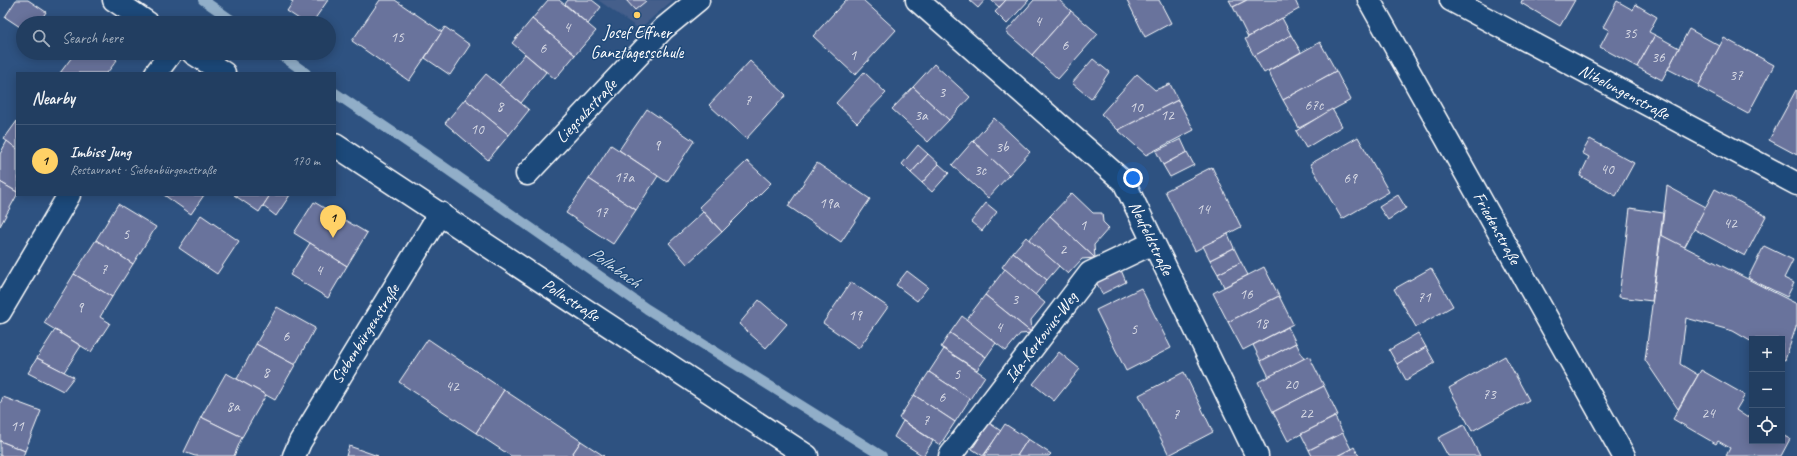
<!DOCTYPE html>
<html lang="en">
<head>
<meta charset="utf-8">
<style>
	body { margin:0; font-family:Caveat,sans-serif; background:#2e496a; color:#f1f3f6 }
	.controls { position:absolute; right:12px; bottom:12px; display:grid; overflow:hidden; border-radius:0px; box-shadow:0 2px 10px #0003 }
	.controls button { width:36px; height:36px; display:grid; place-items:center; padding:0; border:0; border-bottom:1px solid #3f5776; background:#223e61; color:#f1f3f6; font:20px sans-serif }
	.you { position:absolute; left:1133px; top:178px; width:14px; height:14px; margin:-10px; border:3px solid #fff; border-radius:50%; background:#1a73e8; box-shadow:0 0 0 6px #1a73e833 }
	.badge { display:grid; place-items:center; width:26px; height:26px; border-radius:50%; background:#ffd166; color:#111; font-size:13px; font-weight:700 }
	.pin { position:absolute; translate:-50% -33px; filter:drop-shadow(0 1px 2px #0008) }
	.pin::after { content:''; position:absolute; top:21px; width:14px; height:12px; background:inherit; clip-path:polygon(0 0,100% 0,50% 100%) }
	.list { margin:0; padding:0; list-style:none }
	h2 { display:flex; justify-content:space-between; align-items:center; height:52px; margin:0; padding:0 16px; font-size:17px }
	h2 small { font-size:13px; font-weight:400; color:#a2aebd }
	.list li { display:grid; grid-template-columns:26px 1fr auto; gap:12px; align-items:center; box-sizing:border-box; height:72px; padding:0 16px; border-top:1px solid #3f5776 }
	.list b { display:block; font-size:15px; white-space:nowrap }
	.list p { margin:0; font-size:13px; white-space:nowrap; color:#a2aebd }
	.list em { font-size:13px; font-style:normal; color:#a2aebd }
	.icon { flex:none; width:22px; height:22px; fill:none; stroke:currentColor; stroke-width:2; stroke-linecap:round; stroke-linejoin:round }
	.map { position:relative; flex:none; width:1797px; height:456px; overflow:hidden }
	.search { position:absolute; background:#223e61; box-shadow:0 2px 10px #0003; left:16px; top:16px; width:320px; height:44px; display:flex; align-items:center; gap:10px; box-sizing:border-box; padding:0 14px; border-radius:22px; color:#a2aebd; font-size:15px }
	.panel { position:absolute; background:#223e61; box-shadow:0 2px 10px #0003; left:16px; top:72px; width:320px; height:124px; border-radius:0px }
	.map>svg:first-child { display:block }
	.built { fill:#445f8b }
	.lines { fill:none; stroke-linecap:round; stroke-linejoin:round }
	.stream { stroke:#91aec8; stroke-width:10 }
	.building { fill:#69739c; stroke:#fff }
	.street-casing { stroke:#fff; stroke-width:25 }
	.street { stroke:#1f4a7a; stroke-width:22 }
	.poi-dot { fill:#ffd166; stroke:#1f4a7a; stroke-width:1.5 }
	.labels { text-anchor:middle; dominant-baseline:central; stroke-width:3; stroke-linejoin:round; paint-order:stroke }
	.number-label { font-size:15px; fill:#dadce6 }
	.poi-label { font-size:17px; fill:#fff; stroke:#1f4a7a }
	.street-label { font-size:17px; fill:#fff; stroke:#1f4a7a }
	.water-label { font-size:18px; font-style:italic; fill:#d1dde8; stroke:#1f4a7a }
</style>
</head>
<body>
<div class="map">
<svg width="1797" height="456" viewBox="0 0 1797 456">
	<rect width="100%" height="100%" fill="#2e5281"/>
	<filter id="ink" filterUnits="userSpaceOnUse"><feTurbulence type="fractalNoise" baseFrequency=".025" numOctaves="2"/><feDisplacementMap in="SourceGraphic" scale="8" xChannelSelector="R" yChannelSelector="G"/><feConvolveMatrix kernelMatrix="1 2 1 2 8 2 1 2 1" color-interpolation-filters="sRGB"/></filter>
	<g filter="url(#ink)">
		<polygon class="built" points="598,0 673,0 639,29"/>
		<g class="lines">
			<g class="stream">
				<polyline points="203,0 236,23"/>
				<polyline points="278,53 306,73"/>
				<polyline points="335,93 444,167 647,309 882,456"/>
			</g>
		</g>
		<g class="building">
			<polygon points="16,0 28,0 46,12 39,23 23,23 23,29 5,17"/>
			<polygon points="290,0 328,0 312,23 305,23 287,11 293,2"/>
			<polygon points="380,0 395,0 442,32 409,81 352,41"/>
			<polygon points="548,0 559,0 596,31 575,55 532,19"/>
			<polygon points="568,0 592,0 601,7 588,24 565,4"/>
			<polygon points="626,0 645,0 646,1 635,10"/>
			<polygon points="846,0 863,0 896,30 855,75 813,36"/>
			<polygon points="969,0 985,0 978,8"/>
			<polygon points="991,0 1006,0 999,7"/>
			<polygon points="1006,0 1029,0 1007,24 995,12"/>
			<polygon points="1034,0 1059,0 1071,11 1032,55 1006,32"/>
			<polygon points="1127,0 1159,0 1171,23 1145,37"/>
			<polygon points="1229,0 1247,0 1233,7"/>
			<polygon points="1247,0 1295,0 1299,9 1248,37 1233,7"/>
			<polygon points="1522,0 1575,0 1560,26 1521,3"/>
			<polygon points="1617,1 1633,10 1635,4 1657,17 1649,32 1655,35 1637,67 1600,47 1609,30 1603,27"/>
			<polygon points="1071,11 1098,34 1058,79 1032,55"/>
			<polygon points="1282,18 1291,35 1254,56 1245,39"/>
			<polygon points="532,19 575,55 555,79 512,43"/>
			<polygon points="445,27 470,45 450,75 425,58"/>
			<polygon points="1689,29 1720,46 1699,85 1668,69"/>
			<polygon points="1291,35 1301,52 1264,73 1254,56"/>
			<polygon points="1655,35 1679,48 1662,80 1637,67"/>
			<polygon points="1724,38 1774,65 1748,114 1698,87"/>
			<polygon points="1320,42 1336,71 1283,100 1268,71"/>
			<polygon points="75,53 108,53 117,60 107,73 60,73"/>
			<polygon points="525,54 546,72 521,103 499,85"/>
			<polygon points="1093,59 1109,72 1091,99 1072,83"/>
			<polygon points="750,61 786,95 746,139 709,105"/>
			<polygon points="934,64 970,97 949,120 913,87"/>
			<polygon points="1336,71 1351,100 1299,128 1283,100"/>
			<polygon points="864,72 886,93 857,123 836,103"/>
			<polygon points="486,74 529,110 509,135 465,99"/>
			<polygon points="1137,74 1155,90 1170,84 1178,100 1118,130 1101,114"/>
			<polygon points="913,87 949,120 928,142 892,109"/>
			<polygon points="1796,90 1797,91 1797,155 1769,140"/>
			<polygon points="465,99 509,135 488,160 445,123"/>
			<polygon points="1178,100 1194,130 1146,155 1118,130"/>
			<polygon points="647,109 694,141 667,182 619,150"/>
			<polygon points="1332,109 1342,126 1306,148 1296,131"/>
			<polygon points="994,118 1030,152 1009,175 973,141"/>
			<polygon points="17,121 17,149 4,139"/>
			<polygon points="1358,137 1389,192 1342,219 1310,164"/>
			<polygon points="1181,139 1187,152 1163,165 1156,151"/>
			<polygon points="1590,139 1634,163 1616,196 1580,176 1589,157 1582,153"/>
			<polygon points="7,141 17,149 17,192 0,182 0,154"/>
			<polygon points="973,141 1009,175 988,198 952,165"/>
			<polygon points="611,145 658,176 636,210 589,179"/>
			<polygon points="918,145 928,154 911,173 902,164"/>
			<polygon points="1187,152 1194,165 1170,177 1163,165"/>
			<polygon points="928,154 939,164 922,183 911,173"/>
			<polygon points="747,161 771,183 722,232 699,207"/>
			<polygon points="817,163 870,199 841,242 788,206"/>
			<polygon points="939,164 949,173 932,192 922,183"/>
			<polygon points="1212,167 1241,227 1195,251 1165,191"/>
			<polygon points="589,179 636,210 613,244 566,213"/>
			<polygon points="0,182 17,192 17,195 0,226"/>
			<polygon points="1667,186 1706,207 1684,248 1661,235"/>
			<polygon points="1715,189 1766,216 1745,256 1694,229"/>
			<polygon points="1072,193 1093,213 1102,213 1103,222 1109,228 1094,245 1095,258 1050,216"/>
			<polygon points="164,195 204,195 191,214"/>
			<polygon points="234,195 270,195 259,212"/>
			<polygon points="270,195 290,195 276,216 263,206"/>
			<polygon points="1398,195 1406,208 1388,220 1379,207"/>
			<polygon points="314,202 367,233 347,266 294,233"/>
			<polygon points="986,203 997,212 982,231 971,222"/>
			<polygon points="118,204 156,227 133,264 96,240"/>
			<polygon points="1630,208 1663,213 1652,301 1619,297"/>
			<polygon points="703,212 722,232 687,264 669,243"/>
			<polygon points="201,215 239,241 217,274 179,248"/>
			<polygon points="1050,216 1095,258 1082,259 1068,274 1029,240"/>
			<polygon points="1228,234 1234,248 1210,260 1203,246"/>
			<polygon points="1661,235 1797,304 1797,324 1785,360 1782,359 1782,339 1752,339 1752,342 1733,331 1686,318 1680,364 1698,375 1678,409 1645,360"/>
			<polygon points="1026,237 1059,266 1047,280 1013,252"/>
			<polygon points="96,240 133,264 112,297 74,274"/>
			<polygon points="310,243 347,266 328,298 290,275"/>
			<polygon points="1764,246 1793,260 1784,278 1794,283 1787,297 1748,278"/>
			<polygon points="1234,248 1241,262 1218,274 1210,260"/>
			<polygon points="1013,252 1047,280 1035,295 1002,267"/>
			<polygon points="1241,262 1248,275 1224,287 1218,274"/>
			<polygon points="1264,267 1279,296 1228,322 1213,293"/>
			<polygon points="1431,268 1453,306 1416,327 1394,289"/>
			<polygon points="1005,269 1045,303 1031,320 1032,333 985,295"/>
			<polygon points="1121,270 1126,282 1102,294 1096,282"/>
			<polygon points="907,271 928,287 917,301 896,285"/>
			<polygon points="74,274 112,297 100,317 110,323 91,352 44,323"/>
			<polygon points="851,282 888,307 859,348 823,323"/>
			<polygon points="1141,288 1171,348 1126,371 1096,310"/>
			<polygon points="985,295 1032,333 1020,334 1006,351 966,320"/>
			<polygon points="1279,296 1293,324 1243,350 1228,322"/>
			<polygon points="759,300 787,324 766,348 739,324"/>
			<polygon points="277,307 315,328 295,365 256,344"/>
			<polygon points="962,316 996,343 986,357 950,333"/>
			<polygon points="1288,327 1296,343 1261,361 1253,345"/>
			<polygon points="55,330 81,346 64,372 37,358"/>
			<polygon points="950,333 986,357 977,370 941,347"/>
			<polygon points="1418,333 1426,347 1397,364 1389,350"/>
			<polygon points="428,339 504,390 476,433 399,382"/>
			<polygon points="1296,343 1304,359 1269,377 1261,361"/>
			<polygon points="256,344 295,365 275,400 237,379"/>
			<polygon points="1426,347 1435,363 1406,380 1397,364"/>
			<polygon points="944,349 985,376 970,399 929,372"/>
			<polygon points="1059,352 1080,369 1054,401 1033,384"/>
			<polygon points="1309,356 1324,386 1273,412 1258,382"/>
			<polygon points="1505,356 1529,400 1472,431 1449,388"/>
			<polygon points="37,358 74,377 63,391 28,373"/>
			<polygon points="1701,370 1745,395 1736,410 1748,418 1749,416 1752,417 1752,441 1782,441 1782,435 1790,439 1781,456 1726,456 1730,448 1718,441 1716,444 1673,419"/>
			<polygon points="929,372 970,399 955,422 914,395"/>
			<polygon points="1184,372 1213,432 1169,455 1139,395"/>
			<polygon points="226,373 266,395 242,437 201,417"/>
			<polygon points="1324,386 1338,415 1288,441 1273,412"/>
			<polygon points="504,390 581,441 571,456 511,456 476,433"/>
			<polygon points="914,395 955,422 940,445 899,418"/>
			<polygon points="3,397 41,411 25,451 0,441 0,404"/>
			<polygon points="201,417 242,437 234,456 195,456 184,452"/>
			<polygon points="1335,417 1343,433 1309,450 1301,434"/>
			<polygon points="903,421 933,441 923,456 894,437"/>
			<polygon points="989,423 1001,431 983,456 972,449"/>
			<polygon points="1005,424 1028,439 1017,456 984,456"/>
			<polygon points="1464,425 1480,456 1448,456 1438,438"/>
			<polygon points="1343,433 1351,449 1337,456 1312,456 1309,450"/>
			<polygon points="1028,439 1051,454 1049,456 1017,456"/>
			<polygon points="0,441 25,451 23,456 0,456"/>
			<polygon points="581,441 604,456 571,456"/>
			<polygon points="349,446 378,456 346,456"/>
			<polygon points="1354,447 1359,456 1337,456 1351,449"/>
		</g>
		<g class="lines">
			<defs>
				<g id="street">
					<polyline points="114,0 148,23"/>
					<polyline points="917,0 1124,182 1257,456"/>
					<polyline points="1369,0 1624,456"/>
					<polyline points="1451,0 1797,184"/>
					<polyline points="193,53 224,73"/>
					<polyline points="156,73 171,53"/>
					<polyline points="335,145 807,456"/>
					<polyline points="527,174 664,28 698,0"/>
					<polyline points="0,312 69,195"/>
					<polyline points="294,456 300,442 440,213"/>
					<polyline points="950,456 1090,273 1153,243"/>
				</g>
			</defs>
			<use href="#street" class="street-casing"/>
			<use href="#street" class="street"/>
		</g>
	</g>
	<circle class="poi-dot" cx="637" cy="15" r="4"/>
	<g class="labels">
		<g class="number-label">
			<text x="1038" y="21">4</text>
			<text x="567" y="27">4</text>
			<text x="1630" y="33">35</text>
			<text x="397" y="37">15</text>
			<text x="1065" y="45">6</text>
			<text x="543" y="48">6</text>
			<text x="853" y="55">1</text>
			<text x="1658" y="57">36</text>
			<text x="1736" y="75">37</text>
			<text x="942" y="92">3</text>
			<text x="748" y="100">7</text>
			<text x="1314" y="105">67c</text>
			<text x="500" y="106">8</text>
			<text x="1136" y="107">10</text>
			<text x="921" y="115">3a</text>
			<text x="1167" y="115">12</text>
			<text x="477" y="129">10</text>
			<text x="657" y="145">9</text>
			<text x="1002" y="147">3b</text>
			<text x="1607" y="169">40</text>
			<text x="980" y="170">3c</text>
			<text x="624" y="177">17a</text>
			<text x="1350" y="178">69</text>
			<text x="829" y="203">19a</text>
			<text x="1203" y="209">14</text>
			<text x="601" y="212">17</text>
			<text x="1730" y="223">42</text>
			<text x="1083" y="225">1</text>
			<text x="126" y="234">5</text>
			<text x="1063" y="249">2</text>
			<text x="104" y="269">7</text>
			<text x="319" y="270">4</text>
			<text x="1246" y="294">16</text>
			<text x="1424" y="297">71</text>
			<text x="1015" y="299">3</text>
			<text x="80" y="307">9</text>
			<text x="855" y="315">19</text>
			<text x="1261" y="323">18</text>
			<text x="999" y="327">4</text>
			<text x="1134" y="329">5</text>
			<text x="286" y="336">6</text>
			<text x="266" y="372">8</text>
			<text x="957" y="374">5</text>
			<text x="1291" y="384">20</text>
			<text x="452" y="386">42</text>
			<text x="1489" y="394">73</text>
			<text x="942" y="397">6</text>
			<text x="233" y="406">8a</text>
			<text x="1306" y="413">22</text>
			<text x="1708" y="413">24</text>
			<text x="1176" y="414">7</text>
			<text x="926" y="420">7</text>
			<text x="17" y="426">11</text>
		</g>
		<g class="poi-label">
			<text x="637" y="32">Josef Effner<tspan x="637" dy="20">Ganztagesschule</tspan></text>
		</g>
		<g class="street-label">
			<text transform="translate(1624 92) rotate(28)">Nibelungenstraße</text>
			<text transform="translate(586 111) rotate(-47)">Liegsalzstraße</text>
			<text transform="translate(1497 228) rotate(61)">Friedenstraße</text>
			<text transform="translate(1151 238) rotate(64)">Neufeldstraße</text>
			<text transform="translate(571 300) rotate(33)">Pollnstraße</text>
			<text transform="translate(365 334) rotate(-58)">Siebenbürgenstraße</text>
			<text transform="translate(1041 337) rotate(-53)">Ida-Kerkovius-Weg</text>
		</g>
		<g class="water-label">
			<text transform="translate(615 267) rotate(35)">Pollnbach</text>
		</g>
	</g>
</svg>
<div class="controls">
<button>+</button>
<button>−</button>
<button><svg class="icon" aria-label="locate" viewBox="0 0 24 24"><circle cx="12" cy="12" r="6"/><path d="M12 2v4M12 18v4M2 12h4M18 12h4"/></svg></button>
</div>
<div class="you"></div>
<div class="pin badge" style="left:333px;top:238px">1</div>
<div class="search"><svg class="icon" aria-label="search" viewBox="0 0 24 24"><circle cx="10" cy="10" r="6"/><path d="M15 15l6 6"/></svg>Search here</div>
<section class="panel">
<h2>Nearby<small></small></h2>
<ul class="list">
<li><span class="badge">1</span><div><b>Imbiss Jung</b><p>Restaurant · Siebenbürgenstraße</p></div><em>170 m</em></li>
</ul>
</section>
</div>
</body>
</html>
